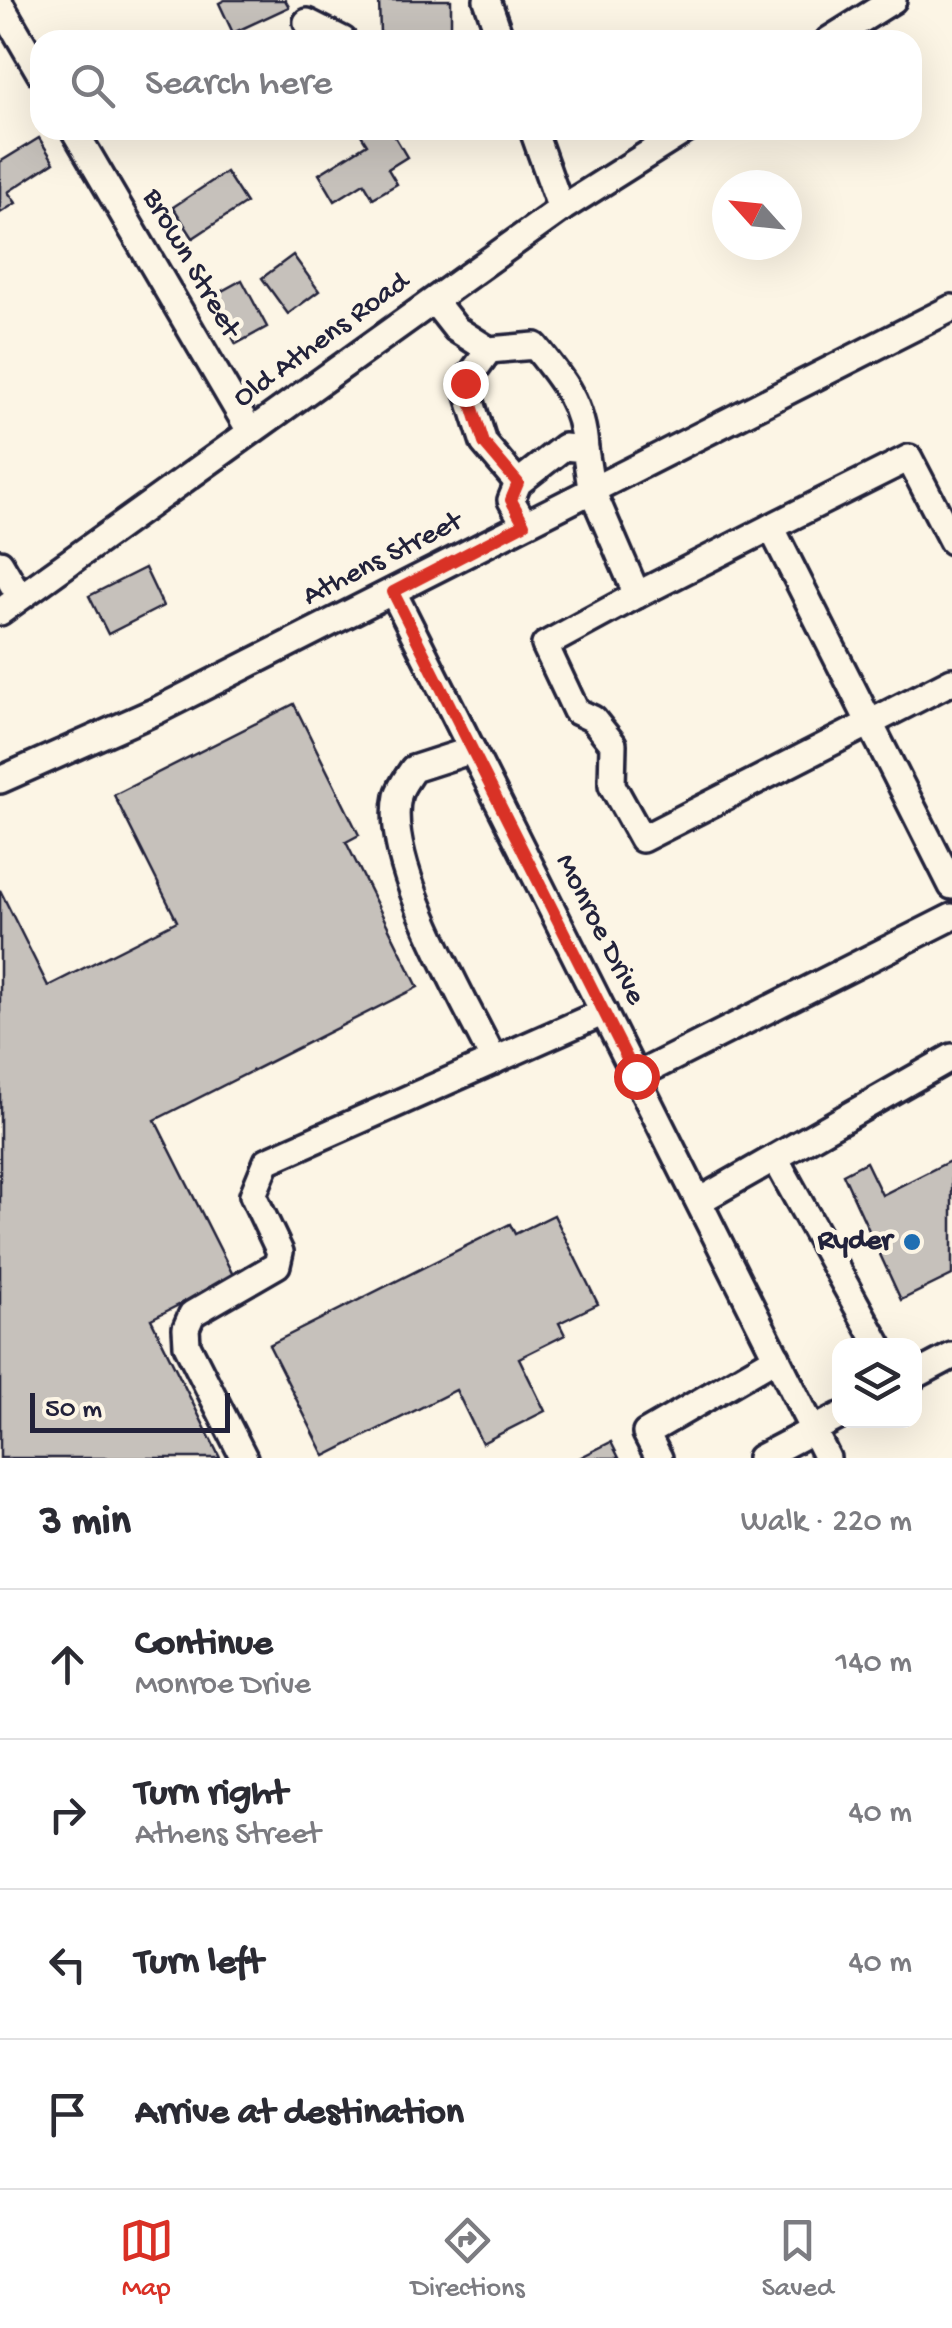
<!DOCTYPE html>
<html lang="en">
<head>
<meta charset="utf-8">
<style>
	body { margin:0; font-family:"Gochi Hand",sans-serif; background:#f7f7f7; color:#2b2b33 }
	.controls { position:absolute; right:30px; bottom:30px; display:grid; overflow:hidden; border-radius:20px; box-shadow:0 10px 40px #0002 }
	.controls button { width:90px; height:90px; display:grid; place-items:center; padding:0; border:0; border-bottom:2px solid #e1e1e2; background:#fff; color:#2b2b33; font:50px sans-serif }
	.compass { position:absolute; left:712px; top:170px; width:90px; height:90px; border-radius:50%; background:#fff; box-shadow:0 10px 40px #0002; rotate:297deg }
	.scale { position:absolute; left:30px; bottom:25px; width:200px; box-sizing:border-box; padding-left:10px; border:5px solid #22223b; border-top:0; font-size:28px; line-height:35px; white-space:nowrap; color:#22223b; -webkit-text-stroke:8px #fcf5e5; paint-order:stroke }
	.stop { position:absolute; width:30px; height:30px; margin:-22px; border:8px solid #d93025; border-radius:50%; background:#fff }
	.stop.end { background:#d93025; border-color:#fff; box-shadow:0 2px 10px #0008 }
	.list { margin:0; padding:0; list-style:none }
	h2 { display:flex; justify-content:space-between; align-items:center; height:130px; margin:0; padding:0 40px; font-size:42px }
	h2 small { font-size:32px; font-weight:400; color:#7c7c81 }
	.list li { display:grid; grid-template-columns:65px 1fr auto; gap:30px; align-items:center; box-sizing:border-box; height:150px; padding:0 40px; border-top:2px solid #e1e1e2 }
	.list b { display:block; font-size:38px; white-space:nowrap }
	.list p { margin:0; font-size:32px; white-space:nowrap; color:#7c7c81 }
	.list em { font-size:32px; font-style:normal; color:#7c7c81 }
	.icon { flex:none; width:55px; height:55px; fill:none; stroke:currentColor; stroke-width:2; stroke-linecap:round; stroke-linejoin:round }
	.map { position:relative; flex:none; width:952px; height:1458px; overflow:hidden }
	.search { position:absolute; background:#fff; box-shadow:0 10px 40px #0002; left:30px; right:30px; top:30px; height:110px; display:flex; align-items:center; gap:25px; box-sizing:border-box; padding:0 35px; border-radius:30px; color:#7c7c81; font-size:38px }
	.sheet { height:730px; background:#fff }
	nav { display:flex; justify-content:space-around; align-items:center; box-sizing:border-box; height:140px; border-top:2px solid #e1e1e2; background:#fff; font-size:28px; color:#7c7c81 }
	nav a { display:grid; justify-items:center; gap:5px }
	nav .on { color:#d93025 }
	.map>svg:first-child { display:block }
	.building { fill:#c6c1bb; stroke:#22223b; stroke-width:2.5 }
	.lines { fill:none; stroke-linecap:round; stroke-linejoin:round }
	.minor-casing { stroke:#22223b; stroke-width:32 }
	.minor { stroke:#fcf5e5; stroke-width:25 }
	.route { stroke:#d93025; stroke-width:12 }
	.poi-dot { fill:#1f6fb2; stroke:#fcf5e5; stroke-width:4 }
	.labels { text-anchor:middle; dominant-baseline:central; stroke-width:9; stroke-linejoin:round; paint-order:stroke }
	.street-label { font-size:30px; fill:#22223b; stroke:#fcf5e5 }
	.poi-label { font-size:30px; font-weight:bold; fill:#22223b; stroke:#fcf5e5; text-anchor:end }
</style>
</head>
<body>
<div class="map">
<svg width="952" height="1458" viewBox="0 0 952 1458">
	<rect width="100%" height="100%" fill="#fcf5e5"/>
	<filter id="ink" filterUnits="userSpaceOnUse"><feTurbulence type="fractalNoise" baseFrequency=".01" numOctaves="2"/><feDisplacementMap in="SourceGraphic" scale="20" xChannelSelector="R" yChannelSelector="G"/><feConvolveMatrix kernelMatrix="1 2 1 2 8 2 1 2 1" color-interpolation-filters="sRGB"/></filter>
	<g filter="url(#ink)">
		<g class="building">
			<polygon points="225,0 285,0 289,7 233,33 219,3"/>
			<polygon points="379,0 451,0 451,31 380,33"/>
			<polygon points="358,130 391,130 407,157 388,169 397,184 373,198 364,183 335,201 319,174 367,144"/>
			<polygon points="39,138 54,162 8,192 16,203 0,213 0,162"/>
			<polygon points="226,172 246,203 193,238 173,207"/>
			<polygon points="293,255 319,291 288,314 262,278"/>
			<polygon points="242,280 267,327 236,344 211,297"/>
			<polygon points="145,568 163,606 108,634 89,596"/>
			<polygon points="294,704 359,835 346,842 418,987 155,1120 234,1277 151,1319 220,1458 0,1458 0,890 48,986 177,921 114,795"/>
			<polygon points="952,1160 952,1275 901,1300 843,1174 866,1162 882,1195"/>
			<polygon points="554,1215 598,1304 559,1323 565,1335 519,1358 545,1411 482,1443 456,1390 325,1456 269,1345 510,1224 515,1234"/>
			<polygon points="611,1442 619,1458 579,1458"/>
		</g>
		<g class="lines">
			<defs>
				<g id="minor">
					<polyline points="487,0 501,40"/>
					<polyline points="0,4 40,73"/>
					<polyline points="307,22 343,40"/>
					<polyline points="829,40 893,0"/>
					<polyline points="74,130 250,431"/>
					<polyline points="533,130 561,209"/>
					<path d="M434,301L456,329L489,350L535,346C562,379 583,405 585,449"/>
					<polyline points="489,350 465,383 484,443 518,483"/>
					<polyline points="524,523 511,500 518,483 564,447 585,449 591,488 637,595 771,527 952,886"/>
					<polyline points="771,527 909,458 952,541"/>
					<polyline points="0,563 20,597"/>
					<polyline points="393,592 827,1458"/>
					<polyline points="637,595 545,645 576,711 593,719 613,744 612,785 642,839 952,681"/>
					<polyline points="0,612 561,209 686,130"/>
					<path d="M472,750L413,769C408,777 400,787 398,796C383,864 463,997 494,1061"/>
					<polyline points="0,780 156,711 952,308"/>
					<polyline points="636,1076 952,917"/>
					<polyline points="775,1158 879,1346"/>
					<polyline points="699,1201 952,1057"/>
					<polyline points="914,1376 952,1356"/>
					<polyline points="244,1458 187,1345 186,1328 192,1314 277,1265 280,1252 253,1195 267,1161 604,1012"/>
					<polyline points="659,1458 646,1433 777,1357"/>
					<polyline points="760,1458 840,1416"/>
				</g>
			</defs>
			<use href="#minor" class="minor-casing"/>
			<use href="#minor" class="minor"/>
		</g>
	</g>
	<g class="lines" filter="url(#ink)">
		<polyline class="route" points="465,383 484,443 518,483 511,500 524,524 393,592 636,1076"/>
	</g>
	<circle class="poi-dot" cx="912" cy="1242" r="10"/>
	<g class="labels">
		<g class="street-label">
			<text transform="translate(190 264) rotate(60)">Brown Street</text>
			<text transform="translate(322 341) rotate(-36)">Old Athens Road</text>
			<text transform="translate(383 560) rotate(-27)">Athens Street</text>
			<text transform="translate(599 930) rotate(63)">Monroe Drive</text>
		</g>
		<g class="poi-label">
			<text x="892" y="1242">Ryder</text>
		</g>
	</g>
</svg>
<div class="controls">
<button><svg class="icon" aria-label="layers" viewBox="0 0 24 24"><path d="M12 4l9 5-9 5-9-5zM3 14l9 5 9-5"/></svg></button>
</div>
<svg class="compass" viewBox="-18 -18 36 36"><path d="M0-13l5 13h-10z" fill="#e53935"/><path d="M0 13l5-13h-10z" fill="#7c7c81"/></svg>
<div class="scale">50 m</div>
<div class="stop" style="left:636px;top:1076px"></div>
<div class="stop end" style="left:465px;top:383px"></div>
<div class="search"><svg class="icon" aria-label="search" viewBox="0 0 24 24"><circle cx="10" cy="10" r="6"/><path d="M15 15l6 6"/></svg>Search here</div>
</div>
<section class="sheet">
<h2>3 min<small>Walk · 220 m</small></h2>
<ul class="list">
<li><svg class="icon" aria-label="ahead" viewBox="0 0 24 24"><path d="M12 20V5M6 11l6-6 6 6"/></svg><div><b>Continue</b><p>Monroe Drive</p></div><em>140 m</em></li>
<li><svg class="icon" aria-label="right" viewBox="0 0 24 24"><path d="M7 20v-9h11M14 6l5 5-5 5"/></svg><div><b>Turn right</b><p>Athens Street</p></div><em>40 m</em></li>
<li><svg class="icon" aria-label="left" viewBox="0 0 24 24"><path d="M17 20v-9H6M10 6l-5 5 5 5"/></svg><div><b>Turn left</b></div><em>40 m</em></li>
<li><svg class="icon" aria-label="arrive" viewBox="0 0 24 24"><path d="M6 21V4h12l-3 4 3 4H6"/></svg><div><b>Arrive at destination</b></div></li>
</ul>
</section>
<nav>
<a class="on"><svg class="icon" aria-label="map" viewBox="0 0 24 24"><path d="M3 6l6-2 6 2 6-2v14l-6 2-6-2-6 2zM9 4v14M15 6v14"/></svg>Map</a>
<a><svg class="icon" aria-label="directions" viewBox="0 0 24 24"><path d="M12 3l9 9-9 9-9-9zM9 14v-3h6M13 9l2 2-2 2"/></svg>Directions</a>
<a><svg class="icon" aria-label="saved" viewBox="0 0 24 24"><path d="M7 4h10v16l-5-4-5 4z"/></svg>Saved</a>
</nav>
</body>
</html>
